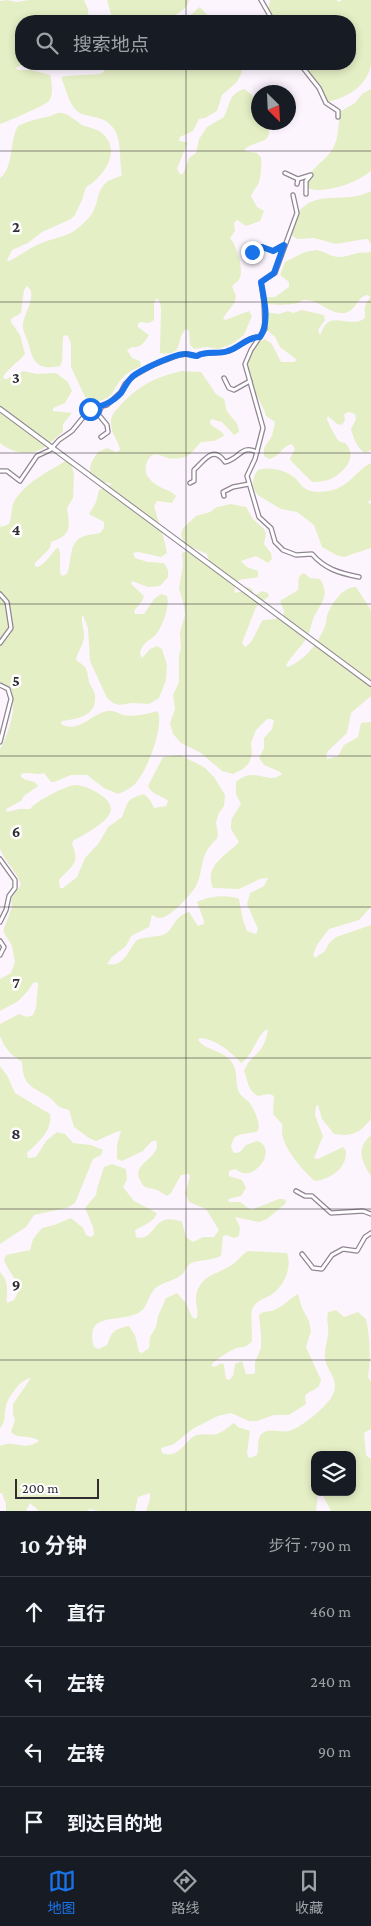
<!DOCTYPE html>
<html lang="zh">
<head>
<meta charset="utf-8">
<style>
	body { margin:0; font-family:"Crimson Pro","Noto Sans SC",serif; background:#20242c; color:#f1f3f6 }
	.controls { position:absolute; right:15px; bottom:15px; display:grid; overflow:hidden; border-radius:10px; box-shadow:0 2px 8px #0003 }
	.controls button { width:45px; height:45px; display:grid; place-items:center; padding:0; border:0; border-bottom:1px solid #363941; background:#171b24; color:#f1f3f6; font:25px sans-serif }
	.compass { position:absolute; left:251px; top:85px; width:45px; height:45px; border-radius:50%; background:#171b24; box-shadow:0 2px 8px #0003; rotate:156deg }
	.scale { position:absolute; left:15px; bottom:12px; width:84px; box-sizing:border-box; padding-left:5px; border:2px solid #332d33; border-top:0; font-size:14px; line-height:18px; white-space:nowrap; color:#332d33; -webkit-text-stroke:4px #fff; paint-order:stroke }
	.stop { position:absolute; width:15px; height:15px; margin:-11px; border:4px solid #1a73e8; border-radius:50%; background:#fff }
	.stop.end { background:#1a73e8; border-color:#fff; box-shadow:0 1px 5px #0008 }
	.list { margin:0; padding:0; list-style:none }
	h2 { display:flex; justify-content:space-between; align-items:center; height:65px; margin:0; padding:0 20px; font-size:21px }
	h2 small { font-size:16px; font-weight:400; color:#9ea1a6 }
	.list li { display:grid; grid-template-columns:32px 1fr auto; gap:15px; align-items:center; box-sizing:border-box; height:70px; padding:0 20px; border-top:1px solid #363941 }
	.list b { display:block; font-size:19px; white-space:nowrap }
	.list em { font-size:16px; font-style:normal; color:#9ea1a6 }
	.icon { flex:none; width:28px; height:28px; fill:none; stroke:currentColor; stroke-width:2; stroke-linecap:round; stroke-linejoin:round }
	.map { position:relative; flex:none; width:371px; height:1511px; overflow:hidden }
	.search { position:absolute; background:#171b24; box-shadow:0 2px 8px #0003; left:15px; right:15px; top:15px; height:55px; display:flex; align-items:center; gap:12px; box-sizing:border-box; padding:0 18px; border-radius:20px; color:#9ea1a6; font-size:19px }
	.sheet { height:345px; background:#171b24 }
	nav { display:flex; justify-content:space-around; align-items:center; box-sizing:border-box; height:70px; border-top:1px solid #363941; background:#171b24; font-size:14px; color:#9ea1a6 }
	nav a { display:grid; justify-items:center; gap:2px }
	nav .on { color:#1a73e8 }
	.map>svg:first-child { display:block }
	.green { fill:#e5efc5 }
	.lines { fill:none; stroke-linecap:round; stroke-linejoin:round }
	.minor-casing { stroke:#918593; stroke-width:5.5 }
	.tertiary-casing { stroke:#918593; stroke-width:6 }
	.minor { stroke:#fff; stroke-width:3 }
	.tertiary { stroke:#fff; stroke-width:4 }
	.route { stroke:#1a73e8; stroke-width:6 }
	.grid { fill:none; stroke:#332d33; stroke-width:1; stroke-opacity:0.55 }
	.grid-label { font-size:16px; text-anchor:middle; font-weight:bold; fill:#332d33; stroke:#fff; stroke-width:5; stroke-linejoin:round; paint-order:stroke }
</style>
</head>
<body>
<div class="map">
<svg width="371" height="1511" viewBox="0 0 371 1511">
	<rect width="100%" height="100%" fill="#fdf5fe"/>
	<g class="green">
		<path d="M7,0L17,2L29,0H84L88,9L89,21H21V64H23L16,68L18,70H30L50,75C52,82 54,96 48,102C45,105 5,123 0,124V1Z"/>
		<path d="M107,0H189C186,11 178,13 169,18L170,21H113Z"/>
		<path d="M270,0H336L339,2L342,0H371V65C367,86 347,98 327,102L312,77L298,64H350V21H273L268,11Z"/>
		<polygon points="200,7 213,21 185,21 198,8"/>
		<path d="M104,64H161L165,71L167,64H243L241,74L237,82L222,95L217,111L205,118L199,119L193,131L180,137L179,141L187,142V144L177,169L180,174H183L189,158L196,153L199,139L207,127L224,117C231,104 227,95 244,89C259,98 258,107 258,122L266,123C278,147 250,139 244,151L257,153L261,157C262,163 261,176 259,182C259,185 253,190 251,196L257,207L264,211L260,221L246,226L237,220L234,223L235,231L230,238C236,244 246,273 238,281C236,283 234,284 232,286L236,296L235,302L223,318L225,320L249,311L252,316L244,335L232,344L218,349L207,347L194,349L190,345L189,331L186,329C175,339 185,357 160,353V350L161,309L160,303L157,298L154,303V320L149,323L140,322L138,324V327L149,335C144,343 141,348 132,347L127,350L132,358L140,361L141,366C135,369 128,372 123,377C112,389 115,399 95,402L85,397L71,367V344L68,336L65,335L63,337L62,361L60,366C36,371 33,361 28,342C26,336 22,330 23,323C25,312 38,294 27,286L24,290L21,313L11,319V322L20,335L25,354C18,363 8,368 3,377L5,379H7L23,371L37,374L56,373L68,382L72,391L65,403L53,408V411L72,413L63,424V432C57,436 53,441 48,445C33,457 13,454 0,443V178C14,168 9,141 18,126C28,121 36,119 47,117C52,116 57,112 62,113C69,114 76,121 82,125C89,128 97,128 103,134C122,151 103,178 86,187L82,200L75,215L71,219L42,232L28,243L12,250L7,260L9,261C20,256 29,248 39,244C52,238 68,237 78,228C84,223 93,215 95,207C99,197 98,188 108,181C113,178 118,178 122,175C119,161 122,141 114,129C103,113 85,119 77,111C69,104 66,89 62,80V77L65,76L99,74L104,72Z"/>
		<path d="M371,89V171C356,183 329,193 310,189L306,184C308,170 324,162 332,150C340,137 337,125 341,111L355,103L362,94Z"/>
		<path d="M371,191V245L368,239H365L336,244L314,238L297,239L290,234V223C295,217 299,209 306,205C323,192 349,203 371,191Z"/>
		<path d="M316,250C324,251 331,257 339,257C349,257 358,251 367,253L371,251V450L365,453C356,447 354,439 351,429L356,419L355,414L349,412L344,414L345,420L342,425L337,424L328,416L327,419C327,420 336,438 338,440C339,442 343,442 345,443C355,452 350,464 342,471C333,480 324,482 312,482L291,461L290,458L295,449L292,444C280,447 283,455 269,459L264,456V448L272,436L275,422L266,416C261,396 234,370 249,351C254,346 258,342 265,339L272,344L281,362H294L297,360L280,347L275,337L267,330L263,316L265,312L279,314L288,311L293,313L302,310L324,315L325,320L318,330L320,335C322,331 323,327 326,324C335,314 353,328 365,318C365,304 363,309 370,297L368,295C357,296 357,310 345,313C330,315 320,300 305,300C300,300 302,301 298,303C290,305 270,306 263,302L264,297H275L289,287V282L280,275L285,262L305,252Z"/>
		<path d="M182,371L201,372L216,394L224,399C226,404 225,407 227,411C232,419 239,422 239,432L234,435L222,422L211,419L210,424L223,433L224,436L214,441L201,442C195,448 192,455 184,457C179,459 170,459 165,457C156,454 152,452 147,462C145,467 145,472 148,477C158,490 169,488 176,496L172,503L157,501L154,506L165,543L167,553L161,557L138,552L133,553L135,558L148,562L164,563L168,570V577L160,586L148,587L132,581L131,584L144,596L142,601L134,611L135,614H144L154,599L161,594L167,596C170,605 163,625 157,633C152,641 144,639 140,653L142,658L150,649L157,646L162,649L167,665L166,680L159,698L149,704L132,703L119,705L113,703L107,698L90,661L88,628L83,615C80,620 84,628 84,635C84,645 78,651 76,659C78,663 82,663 85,667C88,671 88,677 89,682C91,687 95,691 95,696C97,716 77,719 62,721L61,724C80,734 91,713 108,711C113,710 118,713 123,715C134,717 147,714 158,711C164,728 147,771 135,784C131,788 123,792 118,794L104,788L87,775H71L54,782H51L44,773C36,776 29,771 21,774V777L26,780L35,782L38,786L24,796L21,801L6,809L7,812L19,809H30C36,801 64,787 74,785C85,784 117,799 110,813C105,824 83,835 73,841L72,844C81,864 71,866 59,880L60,888H63L77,877L85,858L99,843L108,827L122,817C128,802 126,799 144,794L150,800L154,808L166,806L168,801C162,795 151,795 148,786L163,757L180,755L204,767L214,777L225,795L224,806L219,813L216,822L218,834L217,839C198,854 205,871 195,888C189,896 170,918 160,918C157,918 155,916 152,915L149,927L131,936L126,946L112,957L107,964C126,967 128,949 137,940C146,936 159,937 165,934C174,929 174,916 189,912L198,926L204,924V921L197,902C207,896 228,894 239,899L243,920L247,931L256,934L258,929L247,904L250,893L264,886L268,878L260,879L239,889L216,888H213C203,866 227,855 239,842L231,829V824L232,818L241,804L236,794V782C255,765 268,786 282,774L280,772L264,765L259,758L264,748V738L272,729L274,721L272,719H267L256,730L253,738L251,743L252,754L249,763L243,769L233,774L222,771L201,753L181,743L173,734L170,723L175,709L173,695L179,682V656L181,648L180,632L185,615L184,606L179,588L183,565L182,553L188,551L210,564L207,554L184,544L181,534L183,528L196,516L210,512L217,507L231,504L246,507L253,519L264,529L266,533L264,544L271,553L272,559L268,563L256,556L241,561L247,567L258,571V577C247,581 232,575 235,593L243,591L247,587L252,589L254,596L262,591L268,593L269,596L256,607L242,643L245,647C255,641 256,629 263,620L275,619L283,616L284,611L280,601L298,590C300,583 295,577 304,573L310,578L320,579C330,596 322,601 315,615C311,622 311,631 307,637C301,648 291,655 286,666L288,667C304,660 315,647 323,631C326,626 326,621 327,616C331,604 343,586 356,587L371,610V696L351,713L347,733L328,751L326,756L327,759L338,756L344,745L358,737L361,723L371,722V907L359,920L329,929L317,945L313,955L315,958L325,951L329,943L336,937L371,925V1119C360,1133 352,1137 334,1134L322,1119L318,1105L316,1106L315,1115L323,1136L314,1158L318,1159L343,1147L346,1151C347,1168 331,1179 315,1181C304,1172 282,1147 282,1132C282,1130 283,1127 282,1124L273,1114L274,1096L269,1094L258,1096C248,1091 248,1081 244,1071C252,1052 264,1056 268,1029C258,1032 253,1056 241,1063C230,1051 216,1039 200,1038L198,1040C205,1050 220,1050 228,1058C241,1070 233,1082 240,1094C242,1097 246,1099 249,1102C254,1109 261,1123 258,1131C250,1134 241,1132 234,1138L231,1146L233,1152L235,1153L240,1152L246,1145L257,1141C277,1147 259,1177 242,1173C240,1172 237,1170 235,1169L229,1171V1176L242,1180L246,1188L241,1196L228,1199L229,1202H240L251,1210L279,1199H284L286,1201L285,1204L267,1219L259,1222L235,1217L240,1227L239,1236L234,1238L226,1235L223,1236L221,1256C212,1260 203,1260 194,1262C186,1264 187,1271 181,1275C174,1281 164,1282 157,1287C148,1293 149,1306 140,1312C121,1324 83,1310 94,1347L99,1349L107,1345C112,1332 113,1329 129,1326L135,1335L139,1352L142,1353L149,1348L150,1337L156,1327L158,1316L166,1298L177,1293L186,1303L192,1317L196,1319C200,1313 195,1304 196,1296C201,1273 218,1275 233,1264C239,1260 241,1255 248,1251L287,1253C293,1267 283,1288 271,1295C264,1299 255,1301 252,1310C251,1312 252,1336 252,1341C246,1349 242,1346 234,1349C226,1353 218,1358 211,1365L214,1367L222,1363L224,1365L226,1379L229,1380L233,1376L235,1364L242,1361L246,1374H253L255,1373V1362L261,1348V1335L259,1315C264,1310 268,1313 274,1310C283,1307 290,1298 298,1294L302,1308L309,1321L311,1331L306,1347L321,1380C319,1391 311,1389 305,1396L306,1404L289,1415H274L257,1421H249L231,1413L218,1416L194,1428L174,1444L161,1448L162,1453C179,1459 183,1443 194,1436C203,1432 209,1436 217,1434C223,1432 228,1427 234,1423L238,1427L250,1431L247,1453L249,1458L257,1455C259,1449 257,1441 260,1436C266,1426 281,1433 289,1431C301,1428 329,1405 333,1394C340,1379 326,1371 325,1358C324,1350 327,1343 328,1335C329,1327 326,1320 328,1312L336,1310L344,1317L358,1312L366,1319C370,1336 371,1360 368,1377L371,1382V1429L364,1433L366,1455L371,1459V1511H331L321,1492H352V1455H315V1492H318L316,1511H146L150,1499V1493L138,1497L135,1511H99L90,1509L87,1511H39L30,1503L26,1511H6V1504L2,1493H0V1446C16,1439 23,1452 39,1441C31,1434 18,1440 11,1432L15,1420L13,1414V1404L31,1378C25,1379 22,1382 18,1386C13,1392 8,1398 6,1406C4,1414 6,1423 0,1428V1272C10,1282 6,1291 7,1303L14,1300L19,1290C16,1278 8,1271 4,1260L6,1255L30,1250L33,1239L42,1228L54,1225L71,1218L83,1228L86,1235L91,1237L94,1235L93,1227L85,1208L96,1195L97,1189L104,1167L112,1164L126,1169L127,1179L123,1187L134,1201L157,1213C154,1222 144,1225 135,1230L136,1237C157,1243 151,1210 182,1222L186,1237L193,1242L203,1237H214L219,1230L206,1209L189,1202L185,1193L190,1177L189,1174L181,1175L171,1193L167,1196C163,1194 160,1191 157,1190C153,1188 149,1189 145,1187C142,1185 142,1183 140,1180C130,1163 163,1158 156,1140L151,1142L143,1151L122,1161L117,1159V1145L121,1131L116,1132L96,1141L89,1138L74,1127L69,1110C66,1109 61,1108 58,1106C55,1103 53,1100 49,1097C31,1086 23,1086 22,1062L11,1054L4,1045L0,1036V1024L19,1014L27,1017L33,1015L36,1008L38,985V982L33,983L27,992L17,1002L0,1011V979L11,973L15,962L12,946L3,931L12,907L11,899L21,885C17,871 5,862 0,849V749C8,736 19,701 10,688C8,685 4,684 0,682V524L1,527L9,524C13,516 10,508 15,500C25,483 46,473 62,463L65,461L71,464L74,473L73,498L67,508C68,517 72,530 63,536C60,539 55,540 51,542L50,548L35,563V566L38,567C48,562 50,554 58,547L60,553V573L62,576L67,574C73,559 67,539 88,535C92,534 96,534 100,533L104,528V522L89,514L96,502L99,490L112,484C108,482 102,483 97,480C84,473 92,460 98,452L107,448L116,452L120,450C119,441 111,434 111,424C110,417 114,412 119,407C135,387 157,376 182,371Z"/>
		<path d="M371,463V500L367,502L371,504V548L344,557L336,555L322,547L314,525L297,512L281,509L259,496C251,488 251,479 258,470C269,466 286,470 295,478C299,481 301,487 306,489C313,493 321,492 329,491C350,487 355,471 371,463Z"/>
		<path d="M0,1066L8,1077L15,1093L50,1114C53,1131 37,1143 27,1153L28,1158L36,1157L46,1141L57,1132L65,1134L73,1143L91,1145L103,1150L101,1155L93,1159L75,1203L67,1208L34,1215L26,1227L0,1244Z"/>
		<path d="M371,1135V1176C361,1161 356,1148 371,1135Z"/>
	</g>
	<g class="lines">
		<defs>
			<g id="minor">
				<polyline points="261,0 273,21"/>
				<polyline points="300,64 319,88 326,103 338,111 338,117"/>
				<polyline points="285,173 298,179 297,184"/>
				<polyline points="298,179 311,175 306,181 306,194"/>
				<path d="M293,195L297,213L275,273L261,282L264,303L265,329L251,350L245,364L263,428L255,459L247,476L259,517L271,528L275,542L283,550L296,555L312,554C325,569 339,573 359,577"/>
				<polyline points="247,246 252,252 262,247 273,251 284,246"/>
				<polyline points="224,378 229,388 234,390 250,381"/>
				<polyline points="101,437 108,432 107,425 98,414 102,406"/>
				<path d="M0,471H7L20,481L37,456L50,450L59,440L72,431L90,409L107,405L121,392L125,384L135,375L153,365L179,355L186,354L197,356C207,350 218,355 229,351C240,347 247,337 259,337"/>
				<path d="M190,483L194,481V470C205,460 213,445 225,462C240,459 241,444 257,452"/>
				<polyline points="224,496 223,492 233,487 249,484"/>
				<polyline points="0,594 7,602 11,628 0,643"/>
				<polyline points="0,685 8,689 11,699 0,742"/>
				<polyline points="0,859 15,880 15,888 9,896 6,910 0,922"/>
				<polyline points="0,941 4,947 0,955"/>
				<polyline points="296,1191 305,1196 312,1196 331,1213 363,1211 371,1214"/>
				<polyline points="302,1254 313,1268 322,1269 332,1255 343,1249 357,1251 365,1237 371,1233"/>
			</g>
			<polyline id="tertiary" points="0,409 371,684"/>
		</defs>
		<use href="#minor" class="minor-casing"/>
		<use href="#tertiary" class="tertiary-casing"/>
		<use href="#minor" class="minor"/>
		<use href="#tertiary" class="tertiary"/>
	</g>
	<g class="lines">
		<path class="route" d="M90,409C102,406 112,403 121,393C125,387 127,382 132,377C140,370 176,353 186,354C190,354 193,356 197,356C206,350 217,355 228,351C239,348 247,337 260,337C270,322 264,299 261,282L274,273L284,245L273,251L262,247L252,252"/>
	</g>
	<path class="grid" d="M186,0V21M186,64V1511M0,151H371M0,302H371M0,453H371M0,604H371M0,756H371M0,907H371M0,1058H371M0,1209H371M0,1360H371"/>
	<g class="grid-label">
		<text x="16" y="232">2</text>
		<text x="16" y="383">3</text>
		<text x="16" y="535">4</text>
		<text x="16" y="686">5</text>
		<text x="16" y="837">6</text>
		<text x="16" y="988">7</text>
		<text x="16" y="1139">8</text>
		<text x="16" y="1290">9</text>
	</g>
</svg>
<div class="controls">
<button><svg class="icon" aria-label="layers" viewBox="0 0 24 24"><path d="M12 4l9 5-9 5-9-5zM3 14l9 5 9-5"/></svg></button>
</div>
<svg class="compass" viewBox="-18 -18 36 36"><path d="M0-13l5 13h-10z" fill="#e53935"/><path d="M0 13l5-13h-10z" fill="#9ea1a6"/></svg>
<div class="scale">200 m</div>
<div class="stop" style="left:90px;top:409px"></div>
<div class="stop end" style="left:252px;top:252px"></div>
<div class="search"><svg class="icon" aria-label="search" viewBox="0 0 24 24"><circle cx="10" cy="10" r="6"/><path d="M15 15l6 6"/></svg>搜索地点</div>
</div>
<section class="sheet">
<h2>10 分钟<small>步行 · 790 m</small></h2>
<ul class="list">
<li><svg class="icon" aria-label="ahead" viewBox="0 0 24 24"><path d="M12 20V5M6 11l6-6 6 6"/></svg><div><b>直行</b></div><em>460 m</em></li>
<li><svg class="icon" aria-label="left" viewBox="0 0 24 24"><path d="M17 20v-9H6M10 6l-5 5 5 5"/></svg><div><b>左转</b></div><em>240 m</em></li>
<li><svg class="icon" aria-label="left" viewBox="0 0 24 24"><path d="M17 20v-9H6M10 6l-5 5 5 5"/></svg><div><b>左转</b></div><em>90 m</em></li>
<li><svg class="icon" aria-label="arrive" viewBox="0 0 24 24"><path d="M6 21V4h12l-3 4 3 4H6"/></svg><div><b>到达目的地</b></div></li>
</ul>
</section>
<nav>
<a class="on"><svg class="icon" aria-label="map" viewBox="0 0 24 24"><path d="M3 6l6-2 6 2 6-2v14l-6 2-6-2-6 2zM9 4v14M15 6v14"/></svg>地图</a>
<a><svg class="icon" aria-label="directions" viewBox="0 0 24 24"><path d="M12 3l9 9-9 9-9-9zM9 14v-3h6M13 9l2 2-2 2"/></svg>路线</a>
<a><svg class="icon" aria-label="saved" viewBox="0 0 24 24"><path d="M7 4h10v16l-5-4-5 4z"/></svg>收藏</a>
</nav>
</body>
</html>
